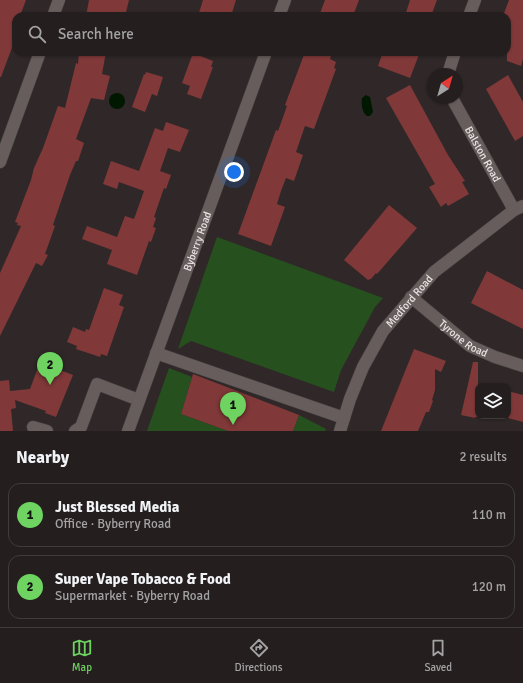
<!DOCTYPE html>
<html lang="en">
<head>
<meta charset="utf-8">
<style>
	body { margin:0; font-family:Signika,sans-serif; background:#2c2727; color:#f1f3f6 }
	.controls { position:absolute; right:12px; bottom:12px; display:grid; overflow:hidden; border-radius:8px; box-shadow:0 1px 3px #0004 }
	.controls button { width:36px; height:36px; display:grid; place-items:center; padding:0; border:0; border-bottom:1px solid #413c3c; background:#241e1e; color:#f1f3f6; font:20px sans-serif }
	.compass { position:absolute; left:427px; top:68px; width:36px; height:36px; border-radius:50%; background:#241e1e; box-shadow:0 1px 3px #0004; rotate:37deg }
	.you { position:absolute; left:234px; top:172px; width:14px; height:14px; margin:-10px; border:3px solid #fff; border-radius:50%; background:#1a73e8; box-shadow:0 0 0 6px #1a73e833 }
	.badge { display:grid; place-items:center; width:26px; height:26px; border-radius:50%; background:#6ed360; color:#111; font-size:13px; font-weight:700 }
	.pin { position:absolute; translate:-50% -33px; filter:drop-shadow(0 1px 2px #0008) }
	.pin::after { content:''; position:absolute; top:21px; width:14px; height:12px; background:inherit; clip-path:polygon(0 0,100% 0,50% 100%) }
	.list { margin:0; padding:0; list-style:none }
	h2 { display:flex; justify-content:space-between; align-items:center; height:52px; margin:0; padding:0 16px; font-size:17px }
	h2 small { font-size:13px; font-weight:400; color:#a3a2a4 }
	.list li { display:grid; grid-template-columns:26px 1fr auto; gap:12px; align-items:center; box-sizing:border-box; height:64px; margin:0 8px 8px; padding:0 8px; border:1px solid #413c3c; border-radius:12px }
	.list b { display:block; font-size:15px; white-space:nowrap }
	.list p { margin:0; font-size:13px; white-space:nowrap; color:#a3a2a4 }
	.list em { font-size:13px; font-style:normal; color:#a3a2a4 }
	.icon { flex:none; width:22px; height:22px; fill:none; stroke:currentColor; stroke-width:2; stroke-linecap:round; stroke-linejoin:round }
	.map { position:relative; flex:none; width:523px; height:431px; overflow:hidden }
	.search { position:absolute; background:#241e1e; box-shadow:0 1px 3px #0004; left:12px; right:12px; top:12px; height:44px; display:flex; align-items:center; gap:10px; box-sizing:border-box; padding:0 14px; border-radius:12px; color:#a3a2a4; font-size:15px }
	.sheet { height:196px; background:#241e1e }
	nav { display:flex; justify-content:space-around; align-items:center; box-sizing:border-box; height:56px; border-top:1px solid #413c3c; background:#241e1e; font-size:11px; color:#a3a2a4 }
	nav a { display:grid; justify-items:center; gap:2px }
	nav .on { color:#6ed360 }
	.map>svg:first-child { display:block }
	.green { fill:#26511f }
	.water { fill:#011800 }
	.building { fill:#803839 }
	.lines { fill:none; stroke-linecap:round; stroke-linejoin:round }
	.minor-casing { stroke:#4a4444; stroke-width:13 }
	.minor { stroke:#665d5c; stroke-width:12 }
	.labels { text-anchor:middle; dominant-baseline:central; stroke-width:3.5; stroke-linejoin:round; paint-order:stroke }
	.street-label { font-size:11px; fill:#e9e4e4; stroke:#151212 }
</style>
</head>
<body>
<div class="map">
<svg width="523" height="431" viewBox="0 0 523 431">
	<rect width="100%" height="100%" fill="#302828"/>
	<g class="green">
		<polygon points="217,237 383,298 375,307 341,370 334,392 191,341 178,349"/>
		<polygon points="169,368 192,377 181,414 228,431 147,431"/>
		<polygon points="299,415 326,429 325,431 293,431"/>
	</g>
	<g class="water">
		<circle cx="117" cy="101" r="8"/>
		<path d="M366,95L370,97L373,112L370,116H367C362,113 361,103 362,98Z"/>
	</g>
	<g class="building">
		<polygon points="0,0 26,0 20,16 16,16 16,27 14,32 16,33 16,37 1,77 0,77"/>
		<polygon points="89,0 129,0 125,16 86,16"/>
		<polygon points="203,0 236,0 231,16 198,16"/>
		<polygon points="325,0 359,0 353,16 319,16"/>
		<polygon points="410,0 437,0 431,16 405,16"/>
		<polygon points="509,0 523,0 523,59 521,66 507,61 507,16 503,16"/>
		<polygon points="79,52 106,52 102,74 110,76 104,100 91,98 76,139 84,143 78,161 76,161 70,175 53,225 55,226 45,254 48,255 42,266 36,263 0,336 0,273 21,226 17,225 18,223 15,222 31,180 34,168 43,148 58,106 65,108 76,63 78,64"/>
		<polygon points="305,52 332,52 330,59 336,62 334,68 336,69 314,129 305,126 296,152 303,155 294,181 286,178 281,191 277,204 285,207 271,246 238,234 276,130 278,131 287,106 285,105"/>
		<polygon points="383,52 420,52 410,78 378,66"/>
		<polygon points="193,53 213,61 211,67 213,67 201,99 187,94 190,86 182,83"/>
		<polygon points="146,72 163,77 157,96 152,94 145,112 132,107 144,74 145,75"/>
		<polygon points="508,75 523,102 523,136 515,141 486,89"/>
		<polygon points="410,85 448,155 465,181 462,182 469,194 448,206 446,203 441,207 429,187 435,184 386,98"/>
		<polygon points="166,122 189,130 180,152 168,148 160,171 171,175 166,189 164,188 154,217 156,218 153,227 156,228 151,242 149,241 137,275 107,264 112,250 82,239 87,226 117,237 125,216 134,219 144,191 119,182 117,189 103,184 111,161 139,171 155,128 163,131"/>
		<polygon points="389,205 417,228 377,274 376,273 371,279 370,279 368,280 344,260"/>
		<polygon points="487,271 523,290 523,329 471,303"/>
		<polygon points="104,288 123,295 119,305 124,307 107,356 101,354 100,357 76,349 77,346 67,342 73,327 85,332 86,329 89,330"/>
		<polygon points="414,349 446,361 441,372 435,369 435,390 432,400 433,401 429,412 426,412 418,431 381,431"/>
		<polygon points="473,362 478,362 478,417 475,417 475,418 461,415"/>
		<polygon points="39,365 60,372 60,370 73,375 56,417 45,413 46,411 15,400 16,408 11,409 13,431 0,431 0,381 9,380 10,391 30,389"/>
		<polygon points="193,374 299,415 293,431 228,431 181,414"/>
		<polygon points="508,391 523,395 523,422 508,418"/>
	</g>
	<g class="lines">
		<defs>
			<g id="minor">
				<polyline points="53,16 59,0"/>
				<polyline points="279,16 285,0"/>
				<polyline points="469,16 475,0"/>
				<polyline points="448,74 455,52"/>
				<path id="s1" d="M452,98L514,210"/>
				<polyline points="0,162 40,52"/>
				<path id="s2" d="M411,297L470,346L495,357L523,366"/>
				<polyline points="156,353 344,418"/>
				<polyline points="33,427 47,431"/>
				<polyline points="75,431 81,427 97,384 139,400"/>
				<path id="s3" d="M128,431L266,52"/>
				<path id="s4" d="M340,431L350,399L363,367L383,331L434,272L514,210L523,206"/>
			</g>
		</defs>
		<use href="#minor" class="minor-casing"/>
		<use href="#minor" class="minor"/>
	</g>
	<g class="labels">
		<g class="street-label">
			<text stroke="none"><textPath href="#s1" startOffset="64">Balston Road</textPath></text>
			<text stroke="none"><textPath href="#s3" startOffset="202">Byberry Road</textPath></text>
			<text stroke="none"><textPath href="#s4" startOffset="149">Medford Road</textPath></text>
			<text stroke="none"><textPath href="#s2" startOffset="67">Tyrone Road</textPath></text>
		</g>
	</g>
</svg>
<div class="controls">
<button><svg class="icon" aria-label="layers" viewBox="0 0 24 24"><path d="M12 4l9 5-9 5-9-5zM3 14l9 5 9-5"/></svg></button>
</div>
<svg class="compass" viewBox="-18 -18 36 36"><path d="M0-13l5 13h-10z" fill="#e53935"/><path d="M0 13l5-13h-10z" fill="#a3a2a4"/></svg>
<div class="you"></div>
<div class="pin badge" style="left:233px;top:425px">1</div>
<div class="pin badge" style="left:50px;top:385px">2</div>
<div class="search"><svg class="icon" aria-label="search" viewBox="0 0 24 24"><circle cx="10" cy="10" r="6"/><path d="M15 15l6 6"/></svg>Search here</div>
</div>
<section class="sheet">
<h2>Nearby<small>2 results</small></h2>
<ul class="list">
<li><span class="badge">1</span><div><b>Just Blessed Media</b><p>Office · Byberry Road</p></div><em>110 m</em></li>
<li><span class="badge">2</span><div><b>Super Vape Tobacco &amp; Food</b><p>Supermarket · Byberry Road</p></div><em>120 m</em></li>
</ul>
</section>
<nav>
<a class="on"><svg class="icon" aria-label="map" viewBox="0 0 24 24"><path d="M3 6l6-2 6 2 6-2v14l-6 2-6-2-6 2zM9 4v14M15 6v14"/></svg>Map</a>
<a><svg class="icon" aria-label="directions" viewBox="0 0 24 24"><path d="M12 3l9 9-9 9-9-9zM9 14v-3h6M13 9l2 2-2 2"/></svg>Directions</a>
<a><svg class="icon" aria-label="saved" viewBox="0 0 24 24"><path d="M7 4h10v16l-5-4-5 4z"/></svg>Saved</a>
</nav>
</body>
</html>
